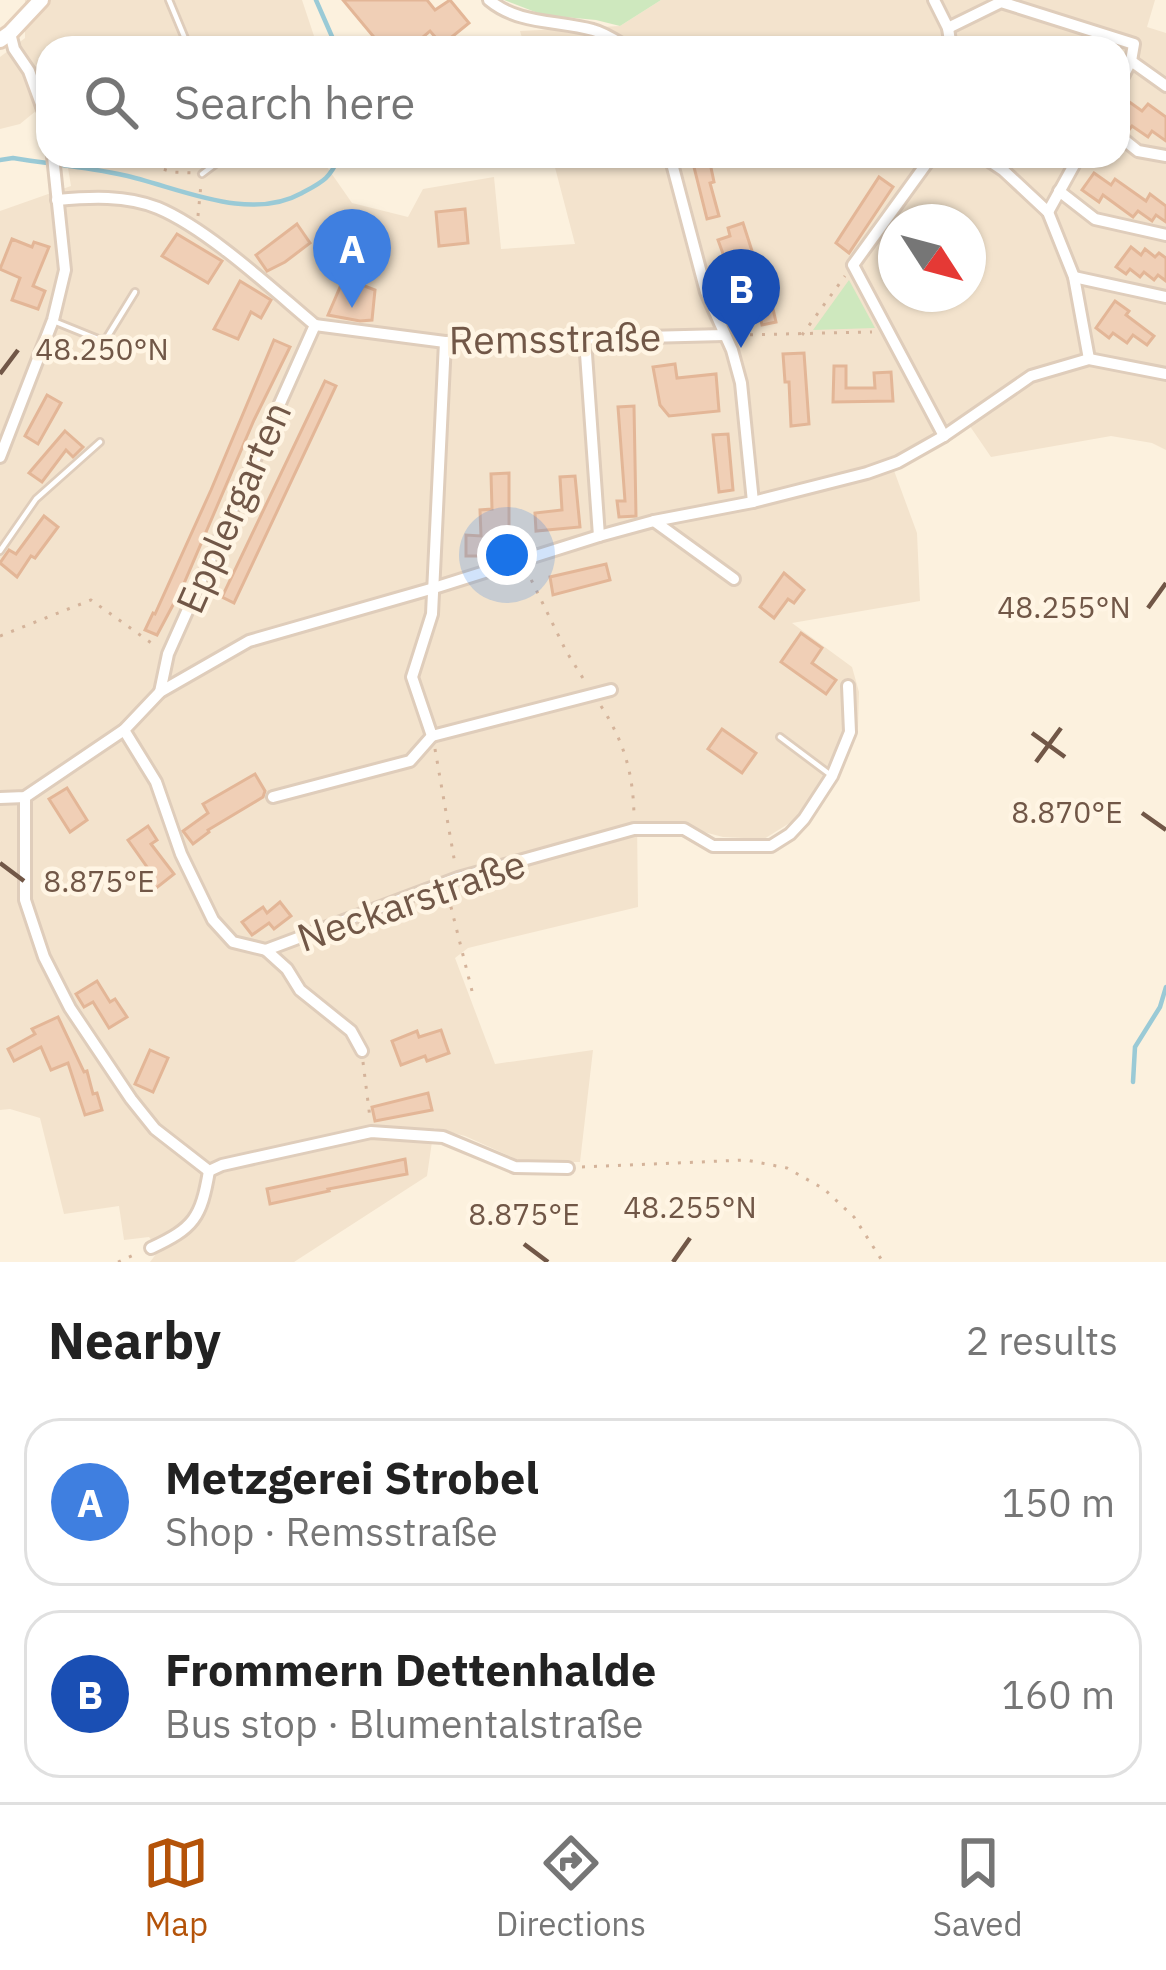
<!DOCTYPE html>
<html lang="en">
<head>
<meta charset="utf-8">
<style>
	body { margin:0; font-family:"IBM Plex Sans",sans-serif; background:#f2f2f2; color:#222 }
	.compass { position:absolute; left:878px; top:204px; width:108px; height:108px; border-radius:50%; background:#fff; box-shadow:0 3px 9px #0004; rotate:126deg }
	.you { position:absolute; left:507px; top:555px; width:42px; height:42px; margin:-30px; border:9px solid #fff; border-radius:50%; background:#1a73e8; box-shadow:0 0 0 18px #1a73e833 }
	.badge { display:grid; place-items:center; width:78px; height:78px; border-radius:50%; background:#b45309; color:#fff; font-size:39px; font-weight:700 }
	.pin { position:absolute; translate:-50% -99px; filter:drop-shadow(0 3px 6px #0008) }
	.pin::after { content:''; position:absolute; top:63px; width:42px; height:36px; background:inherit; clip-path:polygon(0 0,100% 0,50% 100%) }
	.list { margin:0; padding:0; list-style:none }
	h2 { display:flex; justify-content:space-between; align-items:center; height:156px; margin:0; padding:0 48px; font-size:51px }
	h2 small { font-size:39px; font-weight:400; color:#767676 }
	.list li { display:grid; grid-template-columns:78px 1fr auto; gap:36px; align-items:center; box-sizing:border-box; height:168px; margin:0 24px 24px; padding:0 24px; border:3px solid #e0e0e0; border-radius:36px }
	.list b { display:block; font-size:45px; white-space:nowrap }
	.list p { margin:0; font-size:39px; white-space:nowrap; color:#767676 }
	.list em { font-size:39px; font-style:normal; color:#767676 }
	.icon { flex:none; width:66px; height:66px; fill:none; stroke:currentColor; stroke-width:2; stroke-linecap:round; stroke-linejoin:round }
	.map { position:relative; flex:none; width:1166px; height:1262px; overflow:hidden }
	.search { position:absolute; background:#fff; box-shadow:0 3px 9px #0004; left:36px; right:36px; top:36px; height:132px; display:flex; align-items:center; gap:30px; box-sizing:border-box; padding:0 42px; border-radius:36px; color:#767676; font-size:45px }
	.sheet { height:540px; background:#fff }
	nav { display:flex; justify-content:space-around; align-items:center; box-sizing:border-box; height:168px; border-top:3px solid #e0e0e0; background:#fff; font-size:33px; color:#767676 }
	nav a { display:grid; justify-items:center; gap:6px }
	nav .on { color:#b45309 }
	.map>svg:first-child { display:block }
	.residential { fill:#f3e3cd; fill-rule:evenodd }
	.green { fill:#cee8be }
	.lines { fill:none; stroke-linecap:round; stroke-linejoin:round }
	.stream { stroke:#9acad6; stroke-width:4.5 }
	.building { fill:#f0cfb6; stroke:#e3b697; stroke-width:3 }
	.service-casing { stroke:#dfcdbb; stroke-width:10 }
	.minor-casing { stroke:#dfcdbb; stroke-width:16 }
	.secondary-casing { stroke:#e4ceb9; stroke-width:20 }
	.path { stroke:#d4b39a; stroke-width:3; stroke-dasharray:3 9; stroke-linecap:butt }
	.service { stroke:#fff; stroke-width:4.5 }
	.minor { stroke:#fff; stroke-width:10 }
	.secondary { stroke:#fff; stroke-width:14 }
	.ticks { fill:none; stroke:#715747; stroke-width:4.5 }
	.labels { text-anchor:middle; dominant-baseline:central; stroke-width:9; stroke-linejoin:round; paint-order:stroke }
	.street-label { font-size:39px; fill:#715747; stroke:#fff5e4 }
	.ticks-label { font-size:30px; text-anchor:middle; fill:#715747; stroke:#fff5e4; stroke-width:9; stroke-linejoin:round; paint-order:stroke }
</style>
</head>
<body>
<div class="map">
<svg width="1166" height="1262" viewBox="0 0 1166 1262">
	<rect width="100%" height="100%" fill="#fcf1de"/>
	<g class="residential">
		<polygon points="25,0 302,0 318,48 48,48 48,101 20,124 0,129 0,57 25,38"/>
		<path d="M661,0H1155L1147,27L1166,33V450L1152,443L1111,436L991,457L963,416L906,452L889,457L917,533L920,601L792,623L852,667L859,692L858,727L796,819L764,839L723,837L673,824L637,822L638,907L468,948L455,958L495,1064L593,1050L580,1162H523L465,1136L434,1128L427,1176L294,1262H150L159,1250L149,1237L124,1240L119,1206L64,1214L40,1118L10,1109L0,1110V211L71,186L66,156H330L327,167L352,203L408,217L423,189L494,177L501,249L575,244L552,156H1118V48H525L520,31L620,26ZM896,222H968V294H896Z"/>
	</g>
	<g class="green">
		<polygon points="504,0 661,0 620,26 596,20 543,15"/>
		<polygon points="849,280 875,328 813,330"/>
	</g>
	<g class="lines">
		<g class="stream">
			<polyline points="316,0 337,48"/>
			<path d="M0,160L13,158C49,164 87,167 123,175C178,187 248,223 302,193C324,181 329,179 340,156"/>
			<polyline points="1133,1082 1135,1047 1160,1007 1166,987"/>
		</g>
	</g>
	<g class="building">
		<polygon points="343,0 427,0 435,10 450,0 469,23 442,45 430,31 410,48 383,48"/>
		<polygon points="1128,101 1142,111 1148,104 1166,117 1166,141 1152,131 1148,137 1132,126 1128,131 1118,125 1118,114"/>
		<polygon points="710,163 714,182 710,183 719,216 707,219 694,167"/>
		<polygon points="1094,173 1111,185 1115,179 1146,201 1150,194 1166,206 1166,222 1156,215 1152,221 1138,211 1133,217 1103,195 1099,202 1082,190"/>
		<polygon points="879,177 893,187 849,253 836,243"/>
		<polygon points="465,209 468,243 439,246 436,212"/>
		<polygon points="743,223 753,254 726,262 718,240 730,236 728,228"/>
		<polygon points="297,224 310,243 285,262 267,271 256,255"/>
		<polygon points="177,234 222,261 208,283 162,256"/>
		<polygon points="12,239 32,247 34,242 49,247 33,286 45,291 38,309 12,300 20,278 0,269"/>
		<polygon points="1131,247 1141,255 1145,249 1155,257 1159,253 1166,258 1166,281 1158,275 1154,280 1144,272 1140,277 1130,269 1126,274 1116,267"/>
		<polygon points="344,278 375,290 372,320 360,321 328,315"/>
		<polygon points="240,281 271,300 261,318 251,312 238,339 214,329"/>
		<polygon points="768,287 776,322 762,325 760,316 741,320 737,302 757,297 755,290"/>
		<polygon points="1115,301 1129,311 1126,315 1154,336 1147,345 1133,335 1127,343 1113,333 1109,338 1096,328"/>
		<polygon points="274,340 290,347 254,420 182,588 157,635 145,630 153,613 155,614 211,490"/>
		<polygon points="804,353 809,424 791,426 789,382 785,382 783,354"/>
		<polygon points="675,364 677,378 716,374 719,411 669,416 660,405 653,367"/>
		<polygon points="834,366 846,366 846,388 875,388 874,373 891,372 893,401 833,402"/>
		<polygon points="325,381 336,386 234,603 222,597"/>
		<polygon points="47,395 61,403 38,444 25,436"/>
		<polygon points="634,406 636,516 619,517 617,501 625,501 618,407"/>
		<polygon points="65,431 83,447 73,457 66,450 42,482 29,473"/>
		<polygon points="728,434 733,490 719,492 713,435"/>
		<polygon points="509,473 509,538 488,539 487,556 466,556 466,535 481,536 480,510 492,509 491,474"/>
		<polygon points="575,476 580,527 536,531 535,513 562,510 560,477"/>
		<polygon points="44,516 58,527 35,558 31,556 17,577 0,563 9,550 16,554"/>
		<polygon points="606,564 610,580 553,595 550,577"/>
		<polygon points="784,573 804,590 794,603 788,599 774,618 760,607"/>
		<polygon points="801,633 822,648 812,663 836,680 826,694 781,662"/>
		<polygon points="722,729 756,753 742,773 708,749"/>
		<polygon points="255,774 265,791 263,797 208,830 209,832 193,844 183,831 208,813 203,804"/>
		<polygon points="67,788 87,820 70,832 49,799"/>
		<polygon points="148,826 157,840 151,844 174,874 155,889 141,872 147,867 128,840"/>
		<polygon points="280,902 291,916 274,929 269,923 252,935 242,922 263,907 267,913"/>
		<polygon points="97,981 110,1002 115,999 127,1017 109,1028 93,1002 84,1007 76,994"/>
		<polygon points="58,1017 84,1072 87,1071 93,1094 97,1093 102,1110 85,1115 68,1063 51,1070 41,1047 14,1061 8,1049 35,1034 32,1029"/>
		<polygon points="441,1030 449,1053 427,1061 425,1056 401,1065 392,1041 417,1031 419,1037"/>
		<polygon points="150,1050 168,1058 153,1092 135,1084"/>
		<polygon points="428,1093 432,1110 375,1121 372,1107"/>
		<polygon points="405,1159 407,1174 328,1189 329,1191 270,1204 267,1189"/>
	</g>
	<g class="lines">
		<defs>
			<g id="service">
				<polyline points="169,0 189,48"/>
				<polyline points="120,156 132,159"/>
				<polyline points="202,174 226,156"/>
				<polyline points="56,322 98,339 106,339 135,292"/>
				<polyline points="0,551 36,499 100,442"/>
				<polyline points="780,737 828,773"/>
			</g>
			<g id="minor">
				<path d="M489,0C519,25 558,20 593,30C605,33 618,42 628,48"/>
				<polyline points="934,0 948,28 951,48"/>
				<polyline points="948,28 1001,2 1134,44 1131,61 1118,86"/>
				<polyline points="10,33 14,49 29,71 48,123"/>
				<polyline points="1131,61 1166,86"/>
				<polyline points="1118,135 1138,151 1166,156"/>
				<polyline points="670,156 706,292 732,350 741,383 753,502"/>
				<polyline points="932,156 853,265 944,436"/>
				<polyline points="982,156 1003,170 1048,212 1074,277 1089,359"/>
				<polyline points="1059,191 1095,219 1166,235"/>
				<path d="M57,200C90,197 126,195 158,208C208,229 272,289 315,325"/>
				<polyline points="1048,212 1079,156"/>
				<polyline points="1074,277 1166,297"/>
				<polyline points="315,325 445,342 724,335"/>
				<polyline points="585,340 599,536"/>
				<polyline points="445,342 432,614 412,677 432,736 611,690"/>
				<polyline points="0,457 53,320 65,270 53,156"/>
				<polyline points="654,521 734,579"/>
				<polyline points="160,692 168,654 315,325"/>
				<polyline points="124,730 156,782 181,854 213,920 233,942 266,950 458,878 634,829 684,829 713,846 771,846 790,834 804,819 832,776 850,732 848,686"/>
				<polyline points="25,797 25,900 44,957 70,1008 131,1099 155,1129 209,1171 222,1165 371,1132 443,1137 515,1167 568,1168"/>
				<polyline points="273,797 410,761 432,736"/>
				<polyline points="0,798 25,797 124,730 160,692 249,641 434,588 599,536 654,521 753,502 867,473 898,462 944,436 1031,376 1089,359 1166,374"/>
				<polyline points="266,950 287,969 300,990 351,1031 362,1051"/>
				<path d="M151,1248C194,1228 201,1218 209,1171"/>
			</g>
			<polyline id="secondary" points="0,40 10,33 41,0"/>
		</defs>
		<use href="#service" class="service-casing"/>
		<use href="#minor" class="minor-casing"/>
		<use href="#secondary" class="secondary-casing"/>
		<g class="path">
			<polyline points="141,162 172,172 196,173"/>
			<polyline points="198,216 201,184"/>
			<polyline points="738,335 872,332"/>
			<polyline points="802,335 845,276"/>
			<polyline points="526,569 566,651 586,683"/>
			<polyline points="0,636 91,600 157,647"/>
			<path d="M601,706C624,742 633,772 634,815"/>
			<polyline points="435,749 455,864"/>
			<polyline points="448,895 472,991"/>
			<polyline points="363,1062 370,1118"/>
			<polyline points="582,1167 746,1160 787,1168 824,1189 854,1217 883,1262"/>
			<polyline points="118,1262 138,1253"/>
		</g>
		<use href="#service" class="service"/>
		<use href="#minor" class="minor"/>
		<use href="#secondary" class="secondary"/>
	</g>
	<path class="ticks" d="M0,374L18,350M1148,608L1166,583M1032,733L1065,757M1036,762L1061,728M1142,813L1166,830M0,863L24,881M524,1244L548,1262M673,1262L690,1238"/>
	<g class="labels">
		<g class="street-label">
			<text transform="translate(555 338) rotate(-1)">Remsstraße</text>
			<text transform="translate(233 507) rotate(-66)">Epplergarten</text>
			<text transform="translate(411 900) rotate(-19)">Neckarstraße</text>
		</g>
	</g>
	<g class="ticks-label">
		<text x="102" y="360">48.250°N</text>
		<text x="1064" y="618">48.255°N</text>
		<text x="1067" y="823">8.870°E</text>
		<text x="99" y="892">8.875°E</text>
		<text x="690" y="1218">48.255°N</text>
		<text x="524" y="1225">8.875°E</text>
	</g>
</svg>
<svg class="compass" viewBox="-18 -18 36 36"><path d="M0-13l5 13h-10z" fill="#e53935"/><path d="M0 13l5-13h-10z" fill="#767676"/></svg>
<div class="you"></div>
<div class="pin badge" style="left:352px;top:308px;background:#3f7fe0">A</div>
<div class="pin badge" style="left:741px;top:348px;background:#1a4fb4">B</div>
<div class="search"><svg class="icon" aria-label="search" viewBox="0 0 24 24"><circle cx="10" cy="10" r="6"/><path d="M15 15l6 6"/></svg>Search here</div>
</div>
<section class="sheet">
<h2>Nearby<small>2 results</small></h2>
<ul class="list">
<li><span class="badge" style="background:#3f7fe0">A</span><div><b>Metzgerei Strobel</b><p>Shop · Remsstraße</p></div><em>150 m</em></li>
<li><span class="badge" style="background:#1a4fb4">B</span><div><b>Frommern Dettenhalde</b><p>Bus stop · Blumentalstraße</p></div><em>160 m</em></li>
</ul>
</section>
<nav>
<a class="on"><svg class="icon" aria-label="map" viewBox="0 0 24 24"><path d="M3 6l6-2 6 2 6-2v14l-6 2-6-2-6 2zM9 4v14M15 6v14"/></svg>Map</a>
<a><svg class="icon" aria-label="directions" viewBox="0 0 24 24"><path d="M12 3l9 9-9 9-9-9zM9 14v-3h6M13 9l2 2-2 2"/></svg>Directions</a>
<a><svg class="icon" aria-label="saved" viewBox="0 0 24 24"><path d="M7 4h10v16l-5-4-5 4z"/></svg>Saved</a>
</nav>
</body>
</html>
